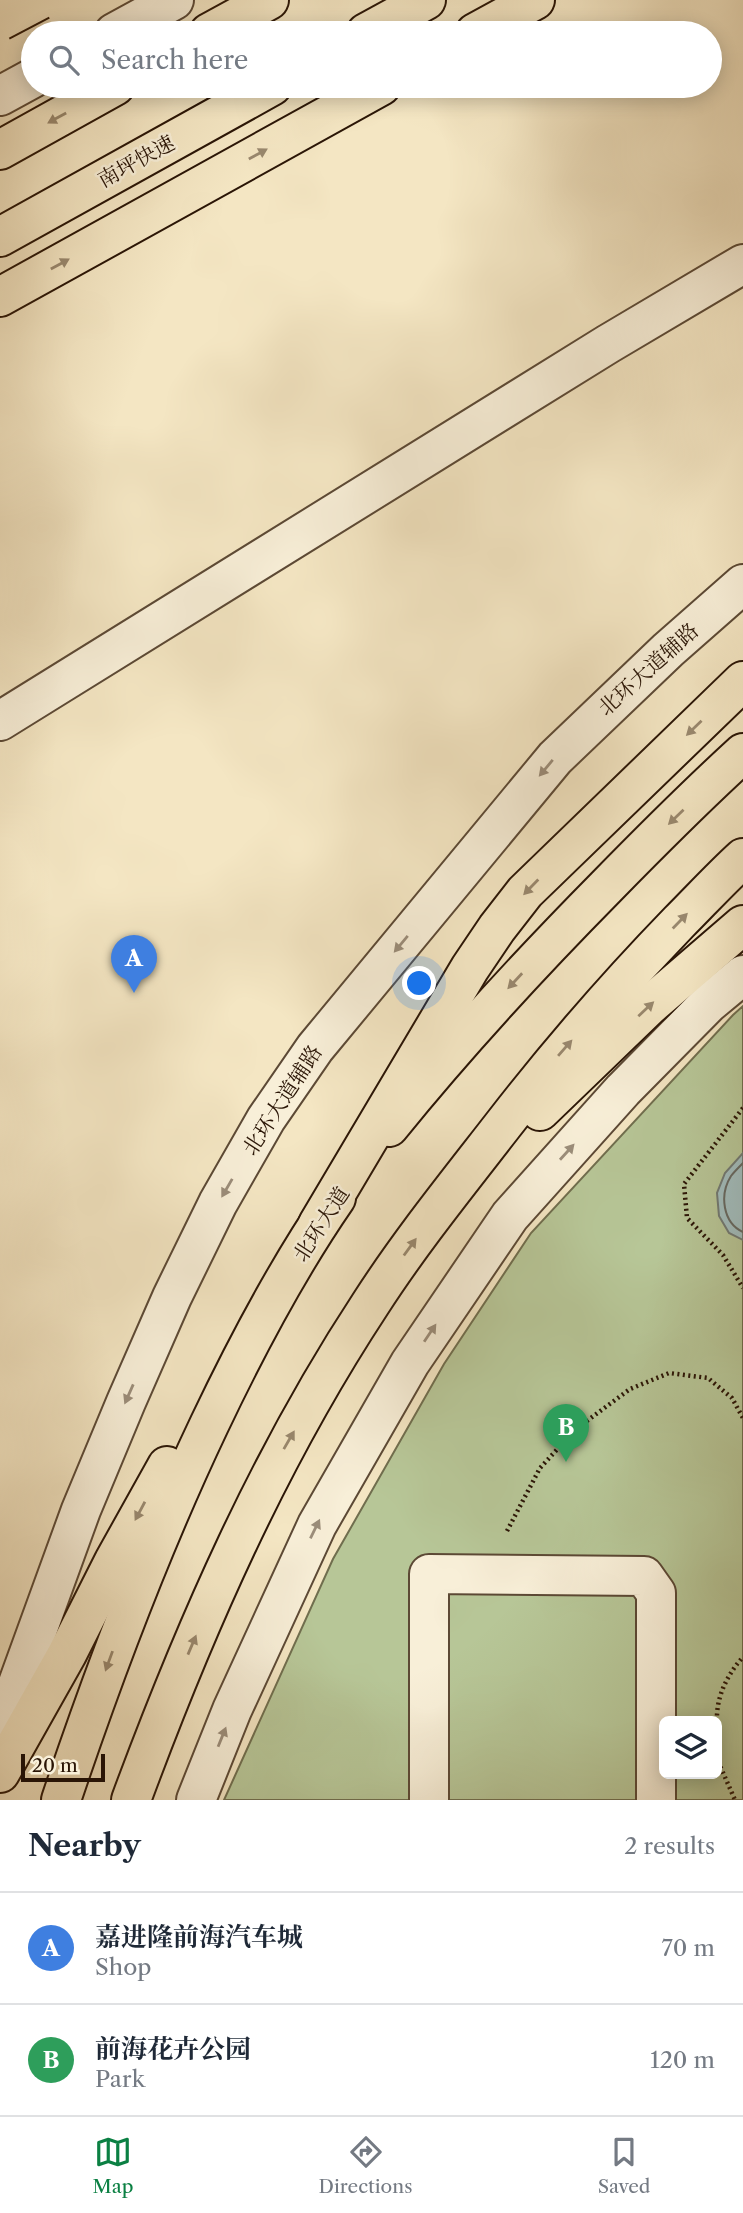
<!DOCTYPE html>
<html lang="en">
<head>
<meta charset="utf-8">
<style>
	body { margin:0; font-family:"Libre Caslon Text","Noto Serif SC",serif; background:#f6f6f7; color:#1f2937 }
	.controls { position:absolute; right:21px; bottom:21px; display:grid; overflow:hidden; border-radius:10px; box-shadow:0 4px 18px #0003 }
	.controls button { width:63px; height:63px; display:grid; place-items:center; padding:0; border:0; border-bottom:2px solid #e0e1e3; background:#fff; color:#1f2937; font:35px sans-serif }
	.scale { position:absolute; left:21px; bottom:18px; width:84px; box-sizing:border-box; padding-left:7px; border:4px solid #2a1506; border-top:0; font-size:19px; line-height:24px; white-space:nowrap; color:#2a1506; -webkit-text-stroke:5px #f8efd8; paint-order:stroke }
	.you { position:absolute; left:420px; top:984px; width:24px; height:24px; margin:-18px; border:5px solid #fff; border-radius:50%; background:#1a73e8; box-shadow:0 0 0 10px #1a73e833 }
	.badge { display:grid; place-items:center; width:46px; height:46px; border-radius:50%; background:#0b8043; color:#fff; font-size:23px; font-weight:700 }
	.pin { position:absolute; translate:-50% -58px; filter:drop-shadow(0 2px 4px #0008) }
	.pin::after { content:''; position:absolute; top:37px; width:24px; height:21px; background:inherit; clip-path:polygon(0 0,100% 0,50% 100%) }
	.list { margin:0; padding:0; list-style:none }
	h2 { display:flex; justify-content:space-between; align-items:center; height:91px; margin:0; padding:0 28px; font-size:30px }
	h2 small { font-size:23px; font-weight:400; color:#747a83 }
	.list li { display:grid; grid-template-columns:46px 1fr auto; gap:21px; align-items:center; box-sizing:border-box; height:112px; padding:0 28px; border-top:2px solid #e0e1e3 }
	.list b { display:block; font-size:26px; white-space:nowrap }
	.list p { margin:0; font-size:23px; white-space:nowrap; color:#747a83 }
	.list em { font-size:23px; font-style:normal; color:#747a83 }
	.icon { flex:none; width:38px; height:38px; fill:none; stroke:currentColor; stroke-width:2; stroke-linecap:round; stroke-linejoin:round }
	.map { position:relative; flex:none; width:743px; height:1800px; overflow:hidden }
	.search { position:absolute; background:#fff; box-shadow:0 4px 18px #0003; left:21px; right:21px; top:21px; height:77px; display:flex; align-items:center; gap:18px; box-sizing:border-box; padding:0 24px; border-radius:38px; color:#747a83; font-size:26px }
	.sheet { height:315px; background:#fff }
	nav { display:flex; justify-content:space-around; align-items:center; box-sizing:border-box; height:98px; border-top:2px solid #e0e1e3; background:#fff; font-size:19px; color:#747a83 }
	nav a { display:grid; justify-items:center; gap:4px }
	nav .on { color:#0b8043 }
	.map>svg:first-child { display:block }
	.green { fill:#b7c697; stroke:#706e4e; stroke-width:2; fill-rule:evenodd }
	.water { fill:#a1bdbe; stroke:#717a74; stroke-width:2 }
	.lines { fill:none; stroke-linecap:round; stroke-linejoin:round }
	.shore { stroke:#666962; stroke-width:2 }
	.minor-casing { stroke:#5c4935; stroke-width:42 }
	.major-casing { stroke:#2a1506; stroke-width:42 }
	.highway-casing { stroke:#2a1506; stroke-width:42 }
	.path { stroke:#2a1506; stroke-width:4.5; stroke-dasharray:2 3.5; stroke-linecap:butt }
	.minor { stroke:#f8efd8; stroke-width:38 }
	.major { stroke:#f4e6c3; stroke-width:38 }
	.highway { stroke:#f4e6c3; stroke-width:38 }
	.highway-bridge-casing { stroke:#2a1506; stroke-width:42; stroke-linecap:butt }
	.highway-bridge { stroke:#f4e6c3; stroke-width:38 }
	.oneway { fill:#99886e }
	.oneway2 { fill:#9b8d7a }
	.labels { text-anchor:middle; dominant-baseline:central; stroke-width:5; stroke-linejoin:round; paint-order:stroke }
	.street-label { font-size:21px; fill:#2a1506; stroke:#f8efd8 }
</style>
</head>
<body>
<div class="map">
<svg width="743" height="1800" viewBox="0 0 743 1800">
	<rect width="100%" height="100%" fill="#f4e6c3"/>
	<filter id="stains"><feTurbulence type="fractalNoise" baseFrequency=".00286" numOctaves="4"/><feColorMatrix values="0 0 0 0 .2 0 0 0 0 .09 0 0 0 0 .02 0 0 0 .5 -.17"/></filter>
	<radialGradient id="worn" r=".72"><stop offset=".6" stop-color="#630" stop-opacity="0"/><stop offset="1" stop-color="#630" stop-opacity=".3"/></radialGradient>
	<path class="green" d="M743,1006V1800H224L333,1559L444,1364L531,1233L733,1015ZM664,1721H717V1774H664Z"/>
	<polygon class="water" points="743,1153 743,1240 729,1233 719,1216 717,1193 725,1173"/>
	<g class="lines">
		<path class="shore" d="M743,1163C739,1167 734,1172 731,1176C719,1195 723,1223 743,1232"/>
		<defs>
			<g id="minor">
				<polyline points="114,33 174,0"/>
				<polyline points="0,96 33,78"/>
				<polyline points="0,721 608,344 743,264"/>
				<polyline points="0,1733 81,1510 126,1402 172,1297 218,1203 266,1119 315,1048 555,758 668,650 743,584"/>
				<polyline points="196,1800 232,1710 317,1525 410,1363 510,1216 623,1090 709,1003 743,975"/>
				<polyline points="429,1800 429,1574 644,1576 656,1593 656,1800"/>
			</g>
			<g id="major">
				<polyline points="540,1111 649,1006 743,925"/>
				<path d="M389,1127C457,1043 530,964 606,887C651,841 696,796 743,753"/>
				<polyline points="0,1773 67,1654 114,1561 167,1466"/>
				<path d="M61,1800C104,1672 151,1547 209,1425C246,1347 287,1269 336,1198"/>
				<path d="M131,1800C195,1627 269,1458 371,1303C411,1241 458,1183 503,1125C558,1054 616,987 679,922C700,901 721,878 743,858"/>
			</g>
			<g id="highway">
				<polyline points="209,33 269,0"/>
				<polyline points="366,33 426,0"/>
				<polyline points="475,33 535,0"/>
				<polyline points="0,150 115,86"/>
				<polyline points="0,237 272,86"/>
				<polyline points="0,297 381,86"/>
				<polyline points="318,1224 470,968 497,928 525,892 743,681"/>
			</g>
		</defs>
		<use href="#minor" class="minor-casing"/>
		<use href="#major" class="major-casing"/>
		<use href="#highway" class="highway-casing"/>
		<g class="path">
			<polyline points="743,1108 684,1184 687,1218 723,1255 743,1288"/>
			<polyline points="507,1531 540,1468 576,1429 630,1389 669,1373 708,1378 732,1398 743,1418"/>
			<path d="M717,1721C716,1697 727,1675 743,1657"/>
			<polyline points="717,1729 717,1759 735,1800"/>
		</g>
		<use href="#minor" class="minor"/>
		<use href="#major" class="major"/>
		<use href="#highway" class="highway"/>
		<defs>
			<polyline id="highway-bridge" points="0,21 40,0"/>
		</defs>
		<use href="#highway-bridge" class="highway-bridge-casing"/>
		<use href="#highway-bridge" class="highway-bridge"/>
	</g>
	<defs><path id="oneway-solid" d="M-6-.8H1V-3.2L6.5 0L1 3.2V.8H-6Z" transform="scale(1.75)"/></defs>
	<g class="oneway">
		<use href="#oneway-solid" transform="translate(57 118) rotate(151)"/>
		<use href="#oneway-solid" transform="translate(258 154) rotate(-29)"/>
		<use href="#oneway-solid" transform="translate(60 264) rotate(-29)"/>
		<use href="#oneway-solid" transform="translate(694 728) rotate(136)"/>
		<use href="#oneway-solid" transform="translate(676 817) rotate(136)"/>
		<use href="#oneway-solid" transform="translate(531 887) rotate(134)"/>
		<use href="#oneway-solid" transform="translate(680 921) rotate(-46)"/>
		<use href="#oneway-solid" transform="translate(515 981) rotate(133)"/>
		<use href="#oneway-solid" transform="translate(646 1009) rotate(-43)"/>
		<use href="#oneway-solid" transform="translate(565 1048) rotate(-49)"/>
		<use href="#oneway-solid" transform="translate(410 1247) rotate(-54)"/>
		<use href="#oneway-solid" transform="translate(289 1440) rotate(-60)"/>
		<use href="#oneway-solid" transform="translate(140 1511) rotate(118)"/>
		<use href="#oneway-solid" transform="translate(192 1645) rotate(-67)"/>
		<use href="#oneway-solid" transform="translate(109 1661) rotate(110)"/>
	</g>
	<g class="oneway2">
		<use href="#oneway-solid" transform="translate(546 768) rotate(130)"/>
		<use href="#oneway-solid" transform="translate(401 944) rotate(130)"/>
		<use href="#oneway-solid" transform="translate(567 1152) rotate(-48)"/>
		<use href="#oneway-solid" transform="translate(227 1188) rotate(120)"/>
		<use href="#oneway-solid" transform="translate(430 1333) rotate(-56)"/>
		<use href="#oneway-solid" transform="translate(129 1394) rotate(114)"/>
		<use href="#oneway-solid" transform="translate(315 1529) rotate(-64)"/>
		<use href="#oneway-solid" transform="translate(222 1737) rotate(-68)"/>
	</g>
	<g class="labels">
		<g class="street-label">
			<text transform="translate(136 161) rotate(-29)">南坪快速</text>
			<text transform="translate(648 669) rotate(-42)">北环大道辅路</text>
			<text transform="translate(282 1100) rotate(-57)">北环大道辅路</text>
			<text transform="translate(321 1224) rotate(-57)">北环大道</text>
		</g>
	</g>
	<rect width="100%" height="100%" filter="url(#stains)"/>
	<rect width="100%" height="100%" fill="url(#worn)"/>
</svg>
<div class="controls">
<button><svg class="icon" aria-label="layers" viewBox="0 0 24 24"><path d="M12 4l9 5-9 5-9-5zM3 14l9 5 9-5"/></svg></button>
</div>
<div class="scale">20 m</div>
<div class="you"></div>
<div class="pin badge" style="left:134px;top:993px;background:#3f7fe0">A</div>
<div class="pin badge" style="left:566px;top:1462px;background:#2e9e5b">B</div>
<div class="search"><svg class="icon" aria-label="search" viewBox="0 0 24 24"><circle cx="10" cy="10" r="6"/><path d="M15 15l6 6"/></svg>Search here</div>
</div>
<section class="sheet">
<h2>Nearby<small>2 results</small></h2>
<ul class="list">
<li><span class="badge" style="background:#3f7fe0">A</span><div><b>嘉进隆前海汽车城</b><p>Shop</p></div><em>70 m</em></li>
<li><span class="badge" style="background:#2e9e5b">B</span><div><b>前海花卉公园</b><p>Park</p></div><em>120 m</em></li>
</ul>
</section>
<nav>
<a class="on"><svg class="icon" aria-label="map" viewBox="0 0 24 24"><path d="M3 6l6-2 6 2 6-2v14l-6 2-6-2-6 2zM9 4v14M15 6v14"/></svg>Map</a>
<a><svg class="icon" aria-label="directions" viewBox="0 0 24 24"><path d="M12 3l9 9-9 9-9-9zM9 14v-3h6M13 9l2 2-2 2"/></svg>Directions</a>
<a><svg class="icon" aria-label="saved" viewBox="0 0 24 24"><path d="M7 4h10v16l-5-4-5 4z"/></svg>Saved</a>
</nav>
</body>
</html>
